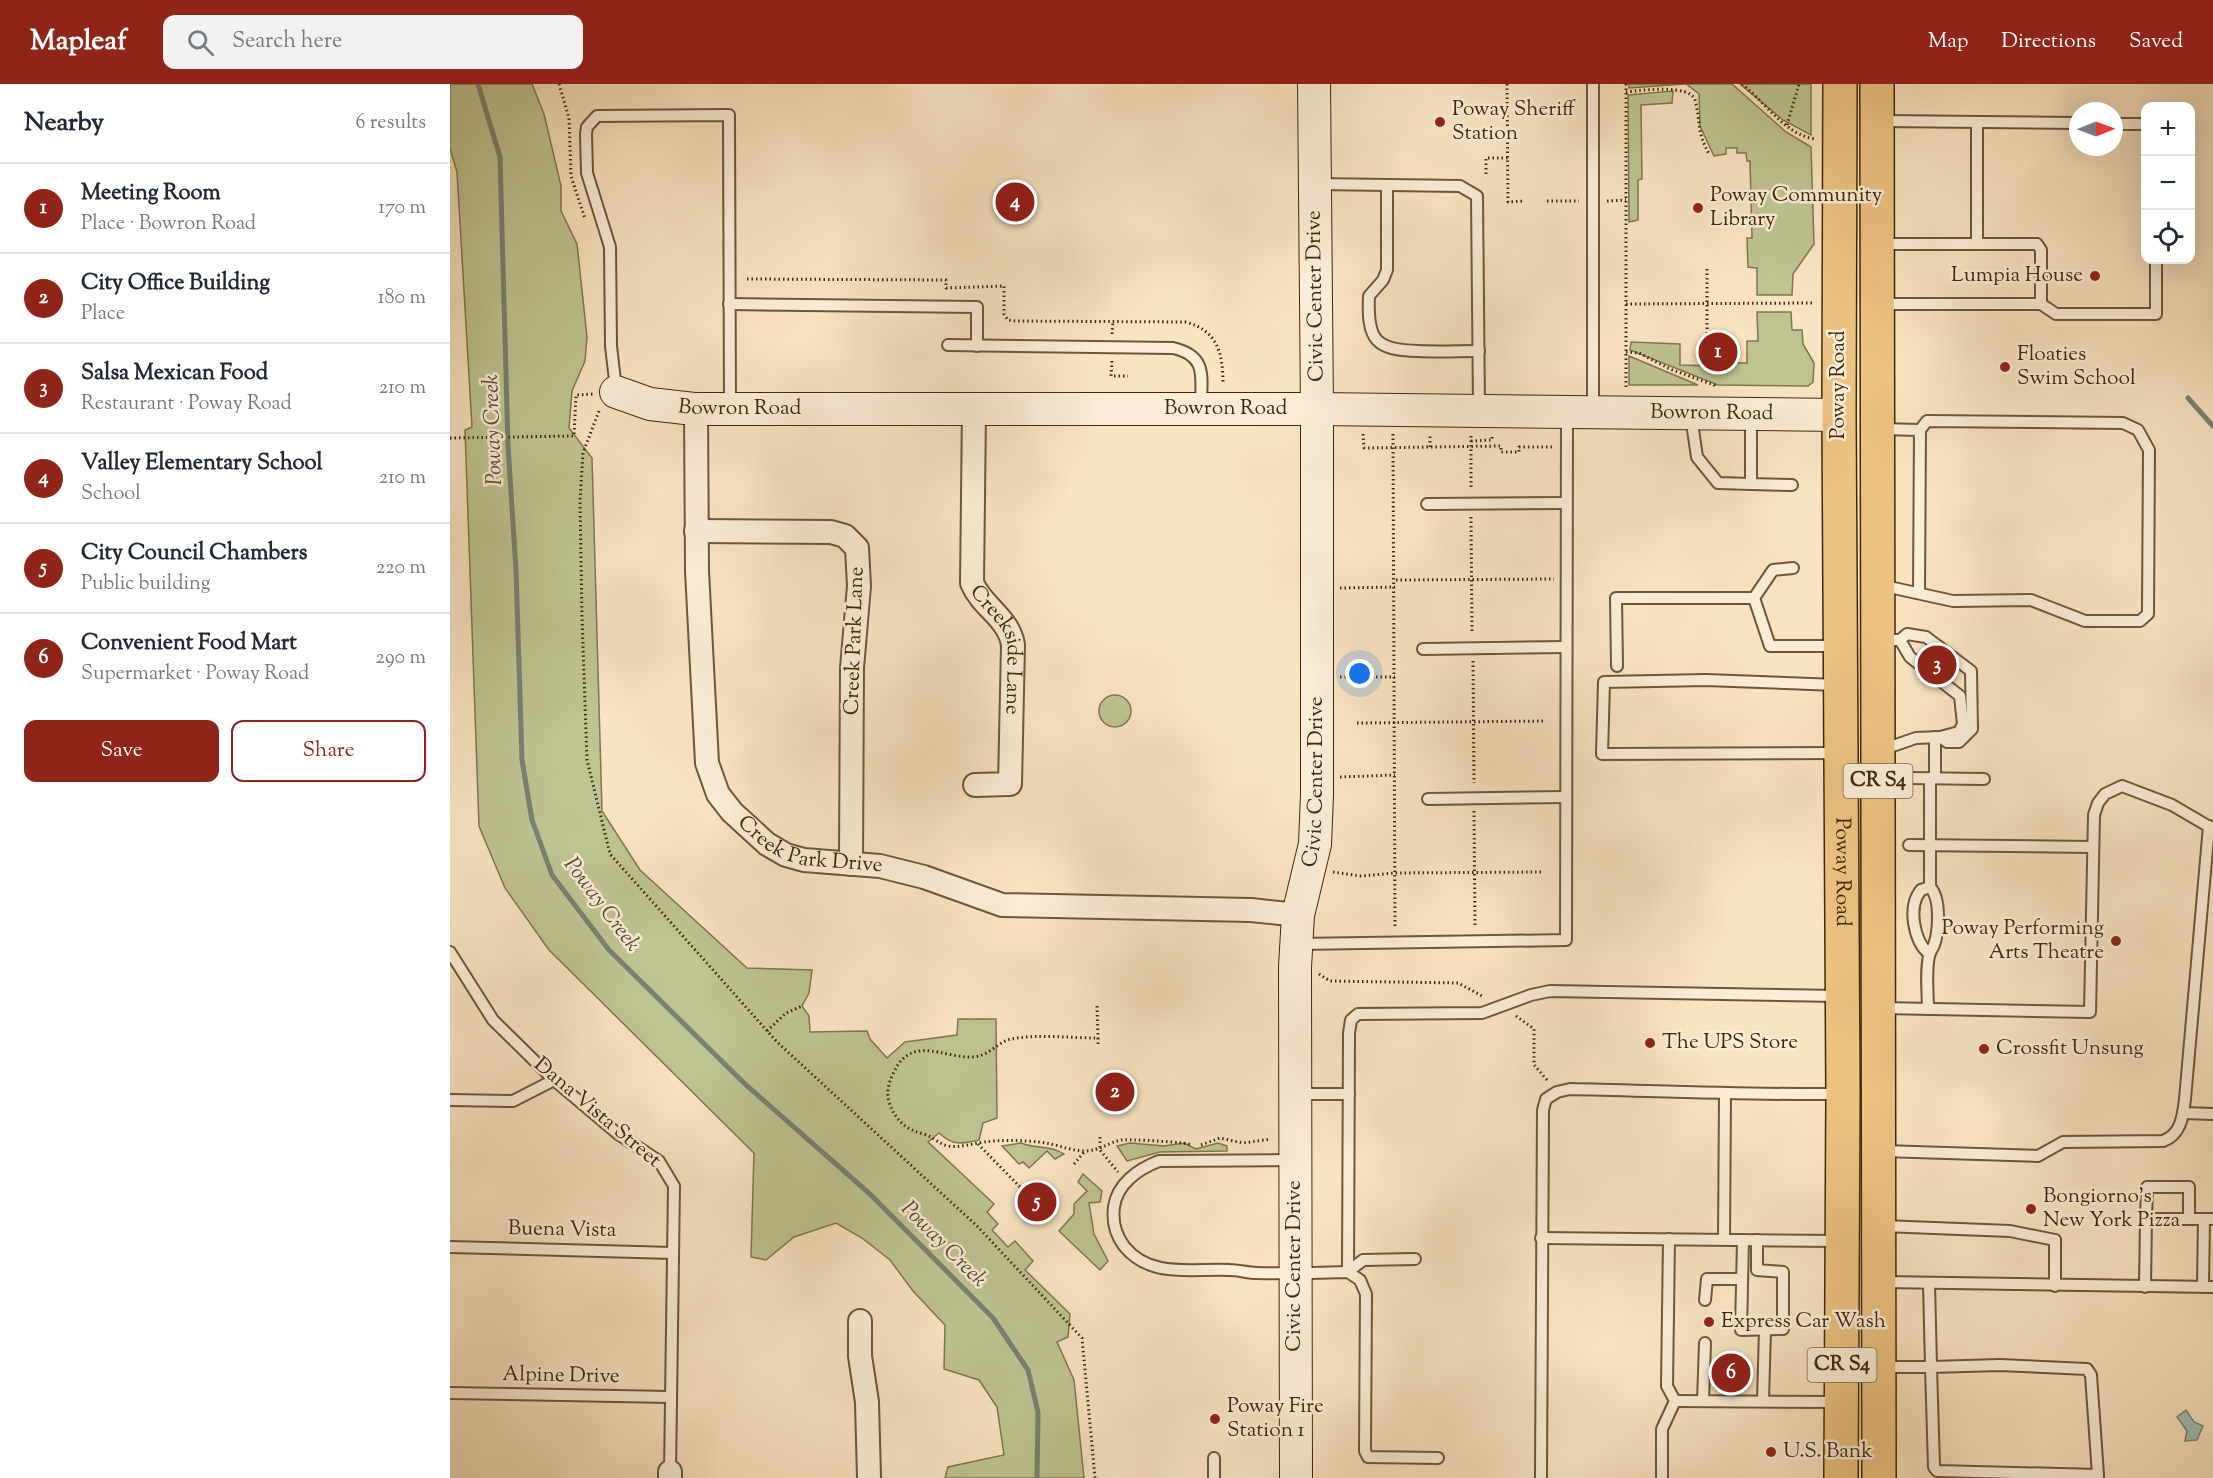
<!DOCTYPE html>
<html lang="en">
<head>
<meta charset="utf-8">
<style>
	body { margin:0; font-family:"Sorts Mill Goudy",serif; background:#f2f2f3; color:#1f2937 }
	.controls { position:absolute; right:18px; top:18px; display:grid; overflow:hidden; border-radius:12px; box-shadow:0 6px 24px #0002 }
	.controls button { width:54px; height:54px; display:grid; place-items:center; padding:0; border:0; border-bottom:2px solid #e0e1e3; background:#fff; color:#1f2937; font:30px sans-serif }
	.compass { position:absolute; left:1619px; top:18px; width:54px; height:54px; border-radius:50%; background:#fff; box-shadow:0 6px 24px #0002; rotate:89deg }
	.you { position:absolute; left:910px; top:590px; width:21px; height:21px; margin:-15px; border:4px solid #fff; border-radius:50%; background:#1a73e8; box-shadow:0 0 0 9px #1a73e833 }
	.badge { display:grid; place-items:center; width:39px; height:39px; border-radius:50%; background:#8f2418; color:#fff; font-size:20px; font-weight:700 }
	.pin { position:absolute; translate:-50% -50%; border:3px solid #fff; box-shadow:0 2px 6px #0006 }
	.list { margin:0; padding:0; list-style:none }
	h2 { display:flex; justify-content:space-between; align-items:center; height:78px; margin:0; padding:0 24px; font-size:26px }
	h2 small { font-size:20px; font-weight:400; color:#747a83 }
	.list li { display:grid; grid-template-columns:39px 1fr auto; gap:18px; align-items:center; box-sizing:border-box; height:90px; padding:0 24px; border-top:2px solid #e0e1e3 }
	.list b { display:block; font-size:22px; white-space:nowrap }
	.list p { margin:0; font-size:20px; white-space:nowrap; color:#747a83 }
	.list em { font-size:20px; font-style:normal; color:#747a83 }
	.actions { display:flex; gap:12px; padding:18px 24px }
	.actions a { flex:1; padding:14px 0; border:2px solid #8f2418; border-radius:12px; text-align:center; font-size:21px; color:#8f2418 }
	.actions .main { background:#8f2418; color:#fff }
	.icon { flex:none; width:33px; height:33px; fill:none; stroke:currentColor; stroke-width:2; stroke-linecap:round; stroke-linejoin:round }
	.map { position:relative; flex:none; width:1763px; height:1394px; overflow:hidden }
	header { display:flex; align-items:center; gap:36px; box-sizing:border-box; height:84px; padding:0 30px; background:#8f2418; color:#fff }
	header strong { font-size:28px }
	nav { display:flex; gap:33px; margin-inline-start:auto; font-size:21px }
	.search { width:420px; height:54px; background:#f2f2f3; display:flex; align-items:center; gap:15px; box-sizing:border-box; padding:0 21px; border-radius:12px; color:#747a83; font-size:22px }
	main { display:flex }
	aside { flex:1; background:#fff }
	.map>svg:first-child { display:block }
	.green { fill:#bfc492; stroke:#80764e; stroke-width:1.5 }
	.water { fill:#9ebeb5; stroke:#788271; stroke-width:1.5 }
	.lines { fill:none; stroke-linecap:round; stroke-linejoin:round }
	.stream { stroke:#788271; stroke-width:5 }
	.lane-casing { stroke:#6e5738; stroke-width:14 }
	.street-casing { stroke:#6e5738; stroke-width:26 }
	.secondary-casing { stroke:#40280a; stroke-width:34 }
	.primary-casing { stroke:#40280a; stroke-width:36 }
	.path { stroke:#40280a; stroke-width:3; stroke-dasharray:1.5 3; stroke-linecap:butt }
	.lane { stroke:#fbedd7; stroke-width:10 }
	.street { stroke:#fbedd7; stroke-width:22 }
	.secondary { stroke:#fbedd7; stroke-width:32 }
	.primary { stroke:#ecc281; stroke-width:33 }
	.poi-dot { fill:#8f2418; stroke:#fbedd7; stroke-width:2 }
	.labels { text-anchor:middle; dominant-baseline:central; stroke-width:5; stroke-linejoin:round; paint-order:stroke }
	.shield { fill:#fbedd7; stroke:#786348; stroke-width:1.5 }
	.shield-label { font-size:20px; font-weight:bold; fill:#40280a }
	.poi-label { font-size:21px; fill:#40280a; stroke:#fbedd7; text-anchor:start }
	.street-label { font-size:21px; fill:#40280a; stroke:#fbedd7 }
	.water-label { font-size:22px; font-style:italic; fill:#584e35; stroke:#fbedd7 }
</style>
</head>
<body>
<header>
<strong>Mapleaf</strong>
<div class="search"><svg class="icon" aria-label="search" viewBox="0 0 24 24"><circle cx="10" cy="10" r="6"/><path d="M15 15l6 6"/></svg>Search here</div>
<nav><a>Map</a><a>Directions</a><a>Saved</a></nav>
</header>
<main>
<aside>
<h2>Nearby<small>6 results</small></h2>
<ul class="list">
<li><span class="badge">1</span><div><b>Meeting Room</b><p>Place · Bowron Road</p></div><em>170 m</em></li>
<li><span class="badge">2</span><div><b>City Office Building</b><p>Place</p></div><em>180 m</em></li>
<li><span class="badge">3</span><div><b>Salsa Mexican Food</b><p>Restaurant · Poway Road</p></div><em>210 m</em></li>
<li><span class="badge">4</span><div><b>Valley Elementary School</b><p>School</p></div><em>210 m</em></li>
<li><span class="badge">5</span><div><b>City Council Chambers</b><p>Public building</p></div><em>220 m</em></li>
<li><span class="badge">6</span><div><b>Convenient Food Mart</b><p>Supermarket · Poway Road</p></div><em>290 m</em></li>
</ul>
<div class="actions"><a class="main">Save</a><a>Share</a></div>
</aside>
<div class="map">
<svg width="1763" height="1394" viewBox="0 0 1763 1394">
	<rect width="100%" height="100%" fill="#f9e4c2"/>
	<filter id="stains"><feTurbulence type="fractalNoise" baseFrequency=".00333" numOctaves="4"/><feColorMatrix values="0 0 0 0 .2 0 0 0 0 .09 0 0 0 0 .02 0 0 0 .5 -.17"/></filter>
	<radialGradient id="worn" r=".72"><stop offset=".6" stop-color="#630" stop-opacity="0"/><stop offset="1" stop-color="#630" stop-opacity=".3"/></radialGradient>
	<g class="green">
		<path d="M0,0H82L94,30L111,102V127L127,160L137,253L135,277L122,307L119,344L142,374L152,727L190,786L297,884L362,886L359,909L352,922L359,932L360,948L417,947L420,955L437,974L455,958L507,951L508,935H546L547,1034L533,1039L529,1056C511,1060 503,1062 489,1049L478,1058L544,1120L537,1128L548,1140L542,1146L558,1163L565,1157L583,1177L575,1186L620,1230L618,1253L607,1258L624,1296L634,1394H495L498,1383L554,1371L547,1323L529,1296L494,1285L495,1241L463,1207L440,1176L412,1154L386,1139L344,1153L316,1176L301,1173L304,1069L99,866L55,804L29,742L15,346L22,343L7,88L0,64Z"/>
		<polygon points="1179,0 1282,0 1336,48 1361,63 1364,160 1343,190 1342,211 1307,211 1307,184 1298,183 1297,154 1302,154 1300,77 1297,77 1296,69 1287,69 1287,64 1276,64 1276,70 1264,72 1250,42 1249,10 1236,0 1179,4"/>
		<polygon points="1290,0 1361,0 1361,51 1333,36"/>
		<polygon points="1223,7 1222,19 1191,21 1192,95 1188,96 1188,136 1179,138 1178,11"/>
		<polygon points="1307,228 1341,228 1342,246 1352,246 1353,260 1364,279 1363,298 1358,302 1268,301 1180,266 1181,258 1230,260 1230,281 1265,282 1265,279 1297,279 1297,257 1308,257"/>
		<polygon points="1179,272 1248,301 1179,301"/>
		<circle cx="665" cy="627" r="16"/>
		<path d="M571,1059C585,1065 601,1061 614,1070L605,1075L597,1067L579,1084L573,1078L569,1080L552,1062Z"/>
		<polygon points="680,1059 714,1062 734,1059 746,1065 768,1059 777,1062 777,1067 710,1068 677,1077 667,1062"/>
		<polygon points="633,1090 652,1107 650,1118 639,1119 644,1150 658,1177 650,1186 609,1147 624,1130 624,1120 637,1107 628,1098"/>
	</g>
	<polygon class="water" points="1736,1326 1744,1338 1753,1342 1747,1356 1735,1357 1737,1347 1727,1333"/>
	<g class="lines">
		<g class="stream">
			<polyline points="28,0 50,73 58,362 66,486 72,676 82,736 102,791 159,866 295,1000 420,1110 543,1234 578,1286 588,1328 587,1394"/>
			<polyline points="1738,314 1763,342"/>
		</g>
		<defs>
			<g id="lane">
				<polyline points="1143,0 1143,327"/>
				<polyline points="1430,37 1628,39"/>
				<polyline points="1527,38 1527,159"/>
				<polyline points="1664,40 1696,40"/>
				<polyline points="868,100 1010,102 1027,112 1029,324"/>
				<path d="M937,101V186L933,196L919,212C917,256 925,266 968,267C988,268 1009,267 1029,267"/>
				<polyline points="279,220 527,223 527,262"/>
				<polyline points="1429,220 1591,220 1591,166 1587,160 1430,160"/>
				<polyline points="1591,220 1606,230 1706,230 1706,176"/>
				<path d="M498,261L723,264C758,272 751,293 751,322"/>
				<polyline points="166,305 161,262 160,163 137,89 136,50 137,43 147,32 279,31 280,323"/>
				<polyline points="1301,331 1301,400 1342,401"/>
				<polyline points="1241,332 1247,373 1268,399 1301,400"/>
				<polyline points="1429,345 1470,346 1469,509"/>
				<polyline points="977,420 1116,419"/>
				<polyline points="1430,501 1503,517 1581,516 1635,537 1690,537 1698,530 1699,366 1688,346 1673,339 1477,337 1470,346"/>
				<polyline points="1304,514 1323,486 1343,484"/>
				<polyline points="1450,556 1457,550 1476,553 1521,587 1522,645 1509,658 1497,658 1490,653"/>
				<polyline points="973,565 1116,563"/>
				<polyline points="1167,582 1166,514 1304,514 1320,562 1387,562"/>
				<polyline points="1387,601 1256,596 1154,598 1152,670 1389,669"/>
				<polyline points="1485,653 1485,694"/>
				<polyline points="1431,666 1466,654 1490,653 1509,648 1513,640 1510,612 1460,573 1450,556 1432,556"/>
				<polyline points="1458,694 1534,695"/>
				<polyline points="978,715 1116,713"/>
				<polyline points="1459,761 1642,763"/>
				<polyline points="849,860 1116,856 1117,331"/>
				<polyline points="0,868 43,936 104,996 168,1050 209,1077 224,1102 220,1388"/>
				<path d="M1479,870C1464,857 1457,823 1471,806L1480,803"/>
				<polyline points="1432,924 1640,928 1644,731 1648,719 1655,710 1672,702 1722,721 1763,745"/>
				<path d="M1478,925C1478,911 1475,882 1480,869C1481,866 1483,864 1484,861C1489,847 1491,814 1480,803V694"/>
				<polyline points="848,1010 899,1010"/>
				<polyline points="0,1016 63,1017 104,996"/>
				<polyline points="1733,1029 1763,1030"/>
				<path d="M1433,1067L1588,1072L1613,1058L1713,1057C1731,1051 1733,1032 1735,1015L1759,742"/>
				<path d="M844,1076L709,1077C688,1085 667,1100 664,1123C662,1138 665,1150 674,1162C700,1195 743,1184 780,1186C789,1186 798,1189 807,1189C838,1190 868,1189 898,1188L910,1196L916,1210L915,1367L918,1373L988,1374"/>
				<polyline points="1739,1135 1739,1103 1697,1103 1696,1135 1763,1135"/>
				<polyline points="1433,1142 1560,1147 1605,1156 1605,1202"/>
				<polyline points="1091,1154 1389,1157"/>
				<polyline points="1274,1155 1275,1011"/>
				<polyline points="1293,1156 1291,1246 1333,1245 1333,1188 1307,1186 1307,1156"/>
				<polyline points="0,1163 223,1169"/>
				<polyline points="898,1188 899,949 901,936 908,930 1032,929 1081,911 1100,907 1389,912"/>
				<polyline points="898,1188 913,1176 965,1175"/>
				<polyline points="1433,1198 1763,1203"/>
				<polyline points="1695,1203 1696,1135"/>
				<polyline points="1753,1203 1754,1135"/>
				<polyline points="1255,1216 1257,1195 1292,1195"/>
				<polyline points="1433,1283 1481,1283 1479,1199"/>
				<polyline points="0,1309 220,1313"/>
				<polyline points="1225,1317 1389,1318"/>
				<polyline points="1253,1317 1255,1259"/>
				<polyline points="1313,1317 1315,1245"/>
				<polyline points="1648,1391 1487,1387 1484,1383 1481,1283 1550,1281 1637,1285 1641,1291 1648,1391 1648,1394"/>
				<polyline points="764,1394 764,1374"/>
				<path d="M1091,1394L1093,1026L1096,1015L1107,1008L1120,1005C1210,1007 1299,1011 1390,1010"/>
				<polyline points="1212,1394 1212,1345 1225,1317 1217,1302 1219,1155"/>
			</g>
			<g id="street">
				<path id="s1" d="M246,324L247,487L257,679L268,710L282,728L317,760L336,771L354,776L430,782L474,793L552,821L801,826L848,831"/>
				<path id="s2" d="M524,326L522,499C532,523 559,534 563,561L560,700L525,701"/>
				<polyline points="246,447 381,448 395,452 407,464 409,502 402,584 401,780"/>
				<polyline points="410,1237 410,1272 417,1318 419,1394"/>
				<polyline points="220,1388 220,1394"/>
			</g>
			<g id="secondary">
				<path id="s3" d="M166,308L200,320L244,325H867L1389,331"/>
				<path id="s4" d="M846,1394L845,883L848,831L865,760L867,711V325L864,0"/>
			</g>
			<g id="primary">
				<path id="s5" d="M1390,0L1389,331L1393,1010L1391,1394"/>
				<polyline points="1427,0 1429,1394"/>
			</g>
		</defs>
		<use href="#lane" class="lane-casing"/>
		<use href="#street" class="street-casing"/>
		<use href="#secondary" class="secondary-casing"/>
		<use href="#primary" class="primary-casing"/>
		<g class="path">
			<polyline points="109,0 119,34 121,92 135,135"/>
			<polyline points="1057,0 1058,118 1074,117"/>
			<polyline points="1176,0 1176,303"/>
			<path d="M1292,0C1315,18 1336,52 1366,55"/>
			<path d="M1176,8C1192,6 1240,0 1245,16C1251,39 1246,46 1259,70"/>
			<polyline points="1337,41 1349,0"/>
			<polyline points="1036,90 1036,74 1058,74"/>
			<polyline points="1097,117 1129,117"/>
			<polyline points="1157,117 1176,116"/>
			<polyline points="1257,185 1257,254"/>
			<path d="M297,195L496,196V204L554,202V230L558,236L566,237L735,238C768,246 773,270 773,300"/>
			<polyline points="1176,220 1362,219"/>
			<polyline points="662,250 663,237"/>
			<polyline points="1176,268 1189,269 1220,285 1264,301 1265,304"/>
			<polyline points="662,277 661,292 678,292"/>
			<polyline points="149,327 133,369 130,417 132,533 137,676 160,770 327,958 527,1142 632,1254 645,1394"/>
			<polyline points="913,350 914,364 1051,362 1051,368 1069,368 1069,363 1102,363"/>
			<polyline points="943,350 945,845"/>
			<polyline points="1021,352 1021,405"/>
			<polyline points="0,354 124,352 126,311 144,310"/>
			<polyline points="1021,357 1042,356 1042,352"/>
			<polyline points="980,363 980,350"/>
			<polyline points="1021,433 1022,549"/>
			<polyline points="946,496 1104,495"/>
			<polyline points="890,504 945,503"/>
			<polyline points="1023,577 1024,699"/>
			<polyline points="890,593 945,593"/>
			<polyline points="907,639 1096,637"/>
			<polyline points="890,693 945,691"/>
			<polyline points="1024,727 1025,843"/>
			<polyline points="883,788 911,792 945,789 1091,788"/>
			<polyline points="869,890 880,897 1008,899 1034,913"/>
			<polyline points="647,922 648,954"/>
			<polyline points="1066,932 1084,945 1084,981 1098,997"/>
			<polyline points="317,947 336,929 352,922"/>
			<path d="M648,960V954C621,954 586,950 561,955C550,957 541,969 529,972C500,979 463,947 444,988C439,997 436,1008 439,1018C445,1036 456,1046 474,1050C483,1053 489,1060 498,1062C510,1064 521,1060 534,1058C550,1056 571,1056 588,1058C605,1059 619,1067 636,1067C650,1066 658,1059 671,1056C678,1055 737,1058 742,1061"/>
			<polyline points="650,1053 650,1066 668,1088"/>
			<polyline points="528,1060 571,1104"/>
			<polyline points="751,1061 770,1054 793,1059 821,1055"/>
			<polyline points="624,1080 635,1067"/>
		</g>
		<use href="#lane" class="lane"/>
		<use href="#street" class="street"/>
		<use href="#secondary" class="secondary"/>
		<use href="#primary" class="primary"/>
	</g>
	<g class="poi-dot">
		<circle cx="990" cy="38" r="6"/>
		<circle cx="1248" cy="124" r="6"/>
		<circle cx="1645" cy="192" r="6"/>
		<circle cx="1555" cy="283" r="6"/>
		<circle cx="1666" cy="857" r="6"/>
		<circle cx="1200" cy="959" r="6"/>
		<circle cx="1534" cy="965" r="6"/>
		<circle cx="1581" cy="1125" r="6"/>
		<circle cx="1259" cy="1238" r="6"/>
		<circle cx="765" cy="1335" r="6"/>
		<circle cx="1321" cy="1368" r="6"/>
	</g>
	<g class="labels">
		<g class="shield">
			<rect x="1393.5" y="680" width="69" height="34" rx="4.5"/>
			<rect x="1357.5" y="1264" width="69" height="34" rx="4.5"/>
		</g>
		<g class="shield-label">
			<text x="1428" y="697">CR S4</text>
			<text x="1392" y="1281">CR S4</text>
		</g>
		<g class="poi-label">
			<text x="1002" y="26">Poway Sheriff<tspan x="1002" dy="24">Station</tspan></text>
			<text x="1260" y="112">Poway Community<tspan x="1260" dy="24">Library</tspan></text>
			<text x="1633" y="192" text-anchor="end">Lumpia House</text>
			<text x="1567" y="271">Floaties<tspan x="1567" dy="24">Swim School</tspan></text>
			<text x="1654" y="845" text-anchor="end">Poway Performing<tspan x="1654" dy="24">Arts Theatre</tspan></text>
			<text x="1212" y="959">The UPS Store</text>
			<text x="1546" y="965">Crossfit Unsung</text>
			<text x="1593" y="1113">Bongiorno's<tspan x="1593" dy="24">New York Pizza</tspan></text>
			<text x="1271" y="1238">Express Car Wash</text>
			<text x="777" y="1323">Poway Fire<tspan x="777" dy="24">Station 1</tspan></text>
			<text x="1333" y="1368">U.S. Bank</text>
		</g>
		<g class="street-label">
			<text transform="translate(866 212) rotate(-91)">Civic Center Drive</text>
			<text transform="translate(1389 301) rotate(-90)">Poway Road</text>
			<text stroke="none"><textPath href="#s3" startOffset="126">Bowron Road</textPath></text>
			<text stroke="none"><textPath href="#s3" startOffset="612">Bowron Road</textPath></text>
			<text stroke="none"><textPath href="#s3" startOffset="1098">Bowron Road</textPath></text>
			<text transform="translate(405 557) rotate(-88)">Creek Park Lane</text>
			<text stroke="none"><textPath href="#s2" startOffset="248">Creekside Lane</textPath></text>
			<text stroke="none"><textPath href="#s4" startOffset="698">Civic Center Drive</textPath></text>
			<text stroke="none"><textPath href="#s1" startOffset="500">Creek Park Drive</textPath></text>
			<text stroke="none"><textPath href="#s5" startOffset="788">Poway Road</textPath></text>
			<text transform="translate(147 1029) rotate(40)">Dana Vista Street</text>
			<text transform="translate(112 1146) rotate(1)">Buena Vista</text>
			<text transform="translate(845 1182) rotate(-90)">Civic Center Drive</text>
			<text transform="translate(111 1292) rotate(1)">Alpine Drive</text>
		</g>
		<g class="water-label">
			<text transform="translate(44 346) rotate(-92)">Poway Creek</text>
			<text transform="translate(151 821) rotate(53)">Poway Creek</text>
			<text transform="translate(493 1161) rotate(45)">Poway Creek</text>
		</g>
	</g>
	<rect width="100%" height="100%" filter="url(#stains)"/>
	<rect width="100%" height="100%" fill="url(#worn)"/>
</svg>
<div class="controls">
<button>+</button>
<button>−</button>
<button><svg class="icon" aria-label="locate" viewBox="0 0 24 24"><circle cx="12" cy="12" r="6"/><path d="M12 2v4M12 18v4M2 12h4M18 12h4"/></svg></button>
</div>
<svg class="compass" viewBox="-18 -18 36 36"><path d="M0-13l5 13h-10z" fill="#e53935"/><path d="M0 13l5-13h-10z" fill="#747a83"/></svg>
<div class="you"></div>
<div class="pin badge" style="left:1268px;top:268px">1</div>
<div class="pin badge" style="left:665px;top:1008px">2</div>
<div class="pin badge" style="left:1487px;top:581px">3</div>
<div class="pin badge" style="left:565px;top:118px">4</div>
<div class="pin badge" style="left:587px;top:1118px">5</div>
<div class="pin badge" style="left:1281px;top:1289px">6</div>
</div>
</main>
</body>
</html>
